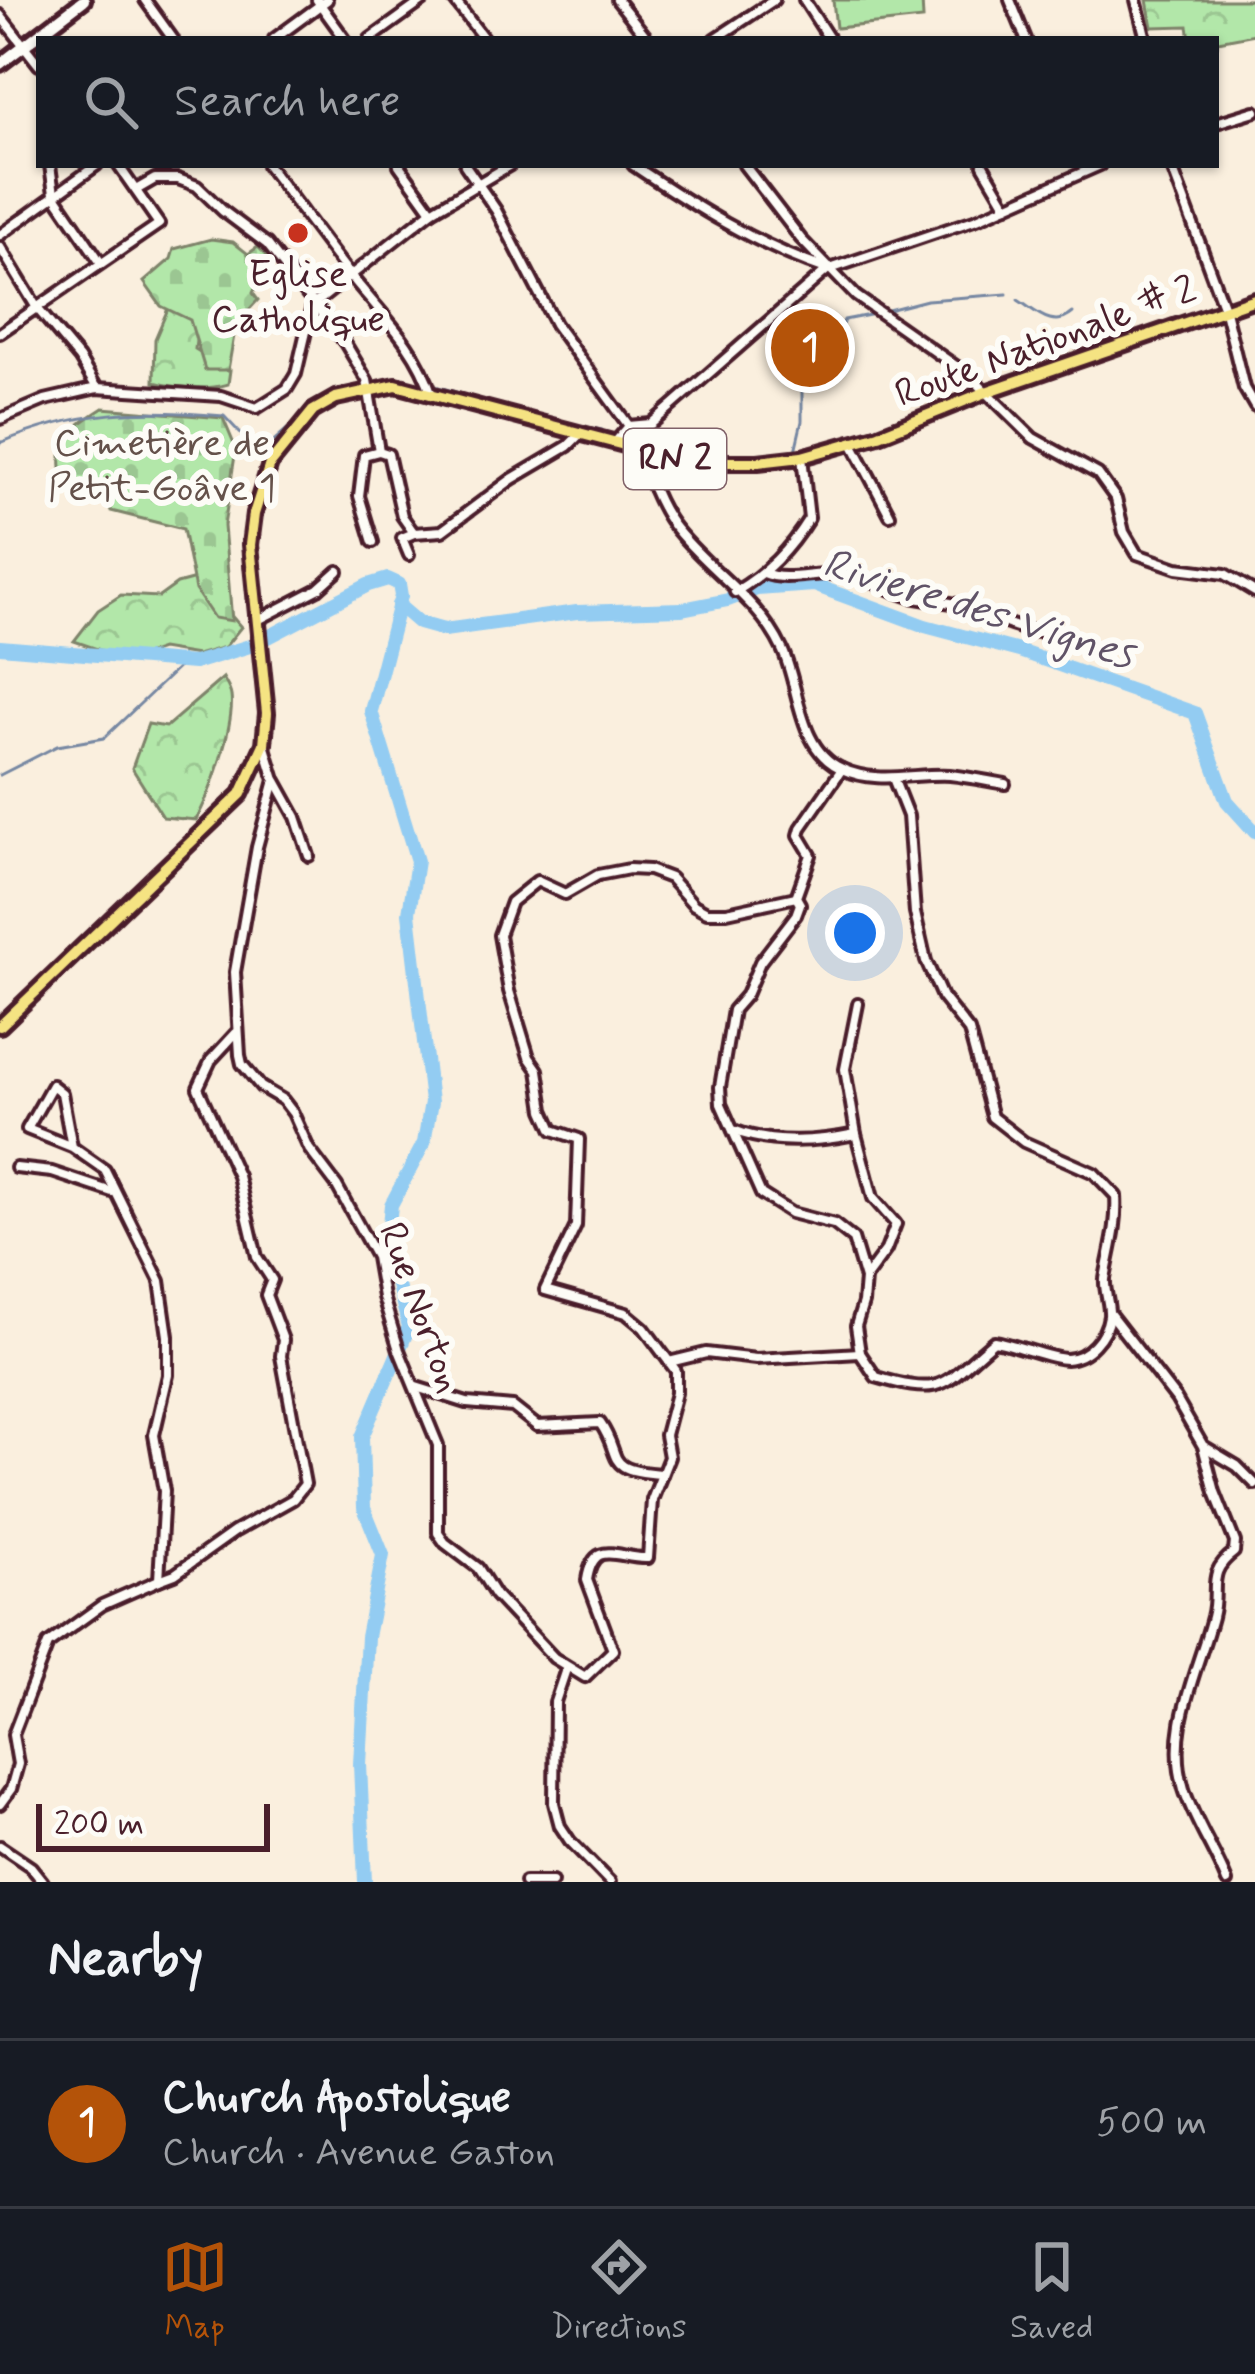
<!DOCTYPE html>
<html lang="en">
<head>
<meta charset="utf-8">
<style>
	body { margin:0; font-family:Mynerve,sans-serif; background:#242831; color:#f1f3f6 }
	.scale { position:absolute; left:36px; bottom:30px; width:234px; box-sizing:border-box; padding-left:12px; border:6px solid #4a1f2b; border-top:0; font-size:33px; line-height:42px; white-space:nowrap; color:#4a1f2b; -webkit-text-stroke:9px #fdfcf7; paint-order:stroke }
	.you { position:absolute; left:855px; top:933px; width:42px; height:42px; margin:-30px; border:9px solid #fff; border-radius:50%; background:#1a73e8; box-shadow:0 0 0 18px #1a73e833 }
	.badge { display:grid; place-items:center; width:78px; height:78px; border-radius:50%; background:#b45309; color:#fff; font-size:39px; font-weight:700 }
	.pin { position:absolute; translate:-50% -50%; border:6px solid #fff; box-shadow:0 3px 12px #0006 }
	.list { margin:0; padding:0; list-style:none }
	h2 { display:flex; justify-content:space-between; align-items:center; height:156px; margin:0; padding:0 48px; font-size:51px }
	h2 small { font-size:39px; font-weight:400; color:#9ea1a6 }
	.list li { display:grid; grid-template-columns:78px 1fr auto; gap:36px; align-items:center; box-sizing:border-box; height:168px; padding:0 48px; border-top:3px solid #363941 }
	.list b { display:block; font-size:45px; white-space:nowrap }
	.list p { margin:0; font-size:39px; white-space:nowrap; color:#9ea1a6 }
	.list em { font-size:39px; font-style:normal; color:#9ea1a6 }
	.icon { flex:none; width:66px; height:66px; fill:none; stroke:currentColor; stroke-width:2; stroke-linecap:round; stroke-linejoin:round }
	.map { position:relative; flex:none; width:1255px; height:1882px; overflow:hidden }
	.search { position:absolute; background:#171b24; box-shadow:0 3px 9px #0004; left:36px; right:36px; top:36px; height:132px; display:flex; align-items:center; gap:30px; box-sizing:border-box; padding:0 42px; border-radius:0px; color:#9ea1a6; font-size:45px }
	.sheet { height:324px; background:#171b24 }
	nav { display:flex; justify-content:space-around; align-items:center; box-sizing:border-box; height:168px; border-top:3px solid #363941; background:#171b24; font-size:33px; color:#9ea1a6 }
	nav a { display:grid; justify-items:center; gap:6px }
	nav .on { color:#b45309 }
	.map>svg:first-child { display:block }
	.forest { fill:url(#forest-crowns); stroke:#7e836a; stroke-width:3 }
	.cemetery { fill:url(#cemetery-stones); stroke:#7e836a; stroke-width:3 }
	.pitch { fill:#b2e7a9; stroke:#7e836a; stroke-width:3 }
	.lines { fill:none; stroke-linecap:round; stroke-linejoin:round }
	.stream { stroke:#7687a2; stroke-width:3 }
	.river { stroke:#93ccf2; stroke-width:14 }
	.street-casing { stroke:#4a1f2b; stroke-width:16 }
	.secondary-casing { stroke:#4a1f2b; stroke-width:20 }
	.primary-casing { stroke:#4a1f2b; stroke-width:20 }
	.street { stroke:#fdfcf7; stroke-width:8 }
	.secondary { stroke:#fdfcf7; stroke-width:10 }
	.primary { stroke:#f5e382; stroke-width:10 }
	.poi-dot { fill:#c8321e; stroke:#fdfcf7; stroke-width:4.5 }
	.labels { text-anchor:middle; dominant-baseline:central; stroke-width:12; stroke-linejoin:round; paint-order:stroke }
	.shield { fill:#fdfcf7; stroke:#806168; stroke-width:3 }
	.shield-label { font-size:36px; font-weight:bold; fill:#4a1f2b }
	.poi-label { font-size:39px; fill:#4a1f2b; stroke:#fdfcf7 }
	.street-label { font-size:39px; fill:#4a1f2b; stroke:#fdfcf7 }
	.park-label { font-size:39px; fill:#64514a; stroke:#fdfcf7 }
	.water-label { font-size:42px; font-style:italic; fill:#605367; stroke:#fdfcf7 }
</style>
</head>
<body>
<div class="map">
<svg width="1255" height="1882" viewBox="0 0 1255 1882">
	<defs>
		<pattern id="forest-crowns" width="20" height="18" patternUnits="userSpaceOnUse" patternTransform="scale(3)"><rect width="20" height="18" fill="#b2e7a9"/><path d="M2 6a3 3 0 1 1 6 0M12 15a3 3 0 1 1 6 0" fill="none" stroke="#9bc692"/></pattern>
		<pattern id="cemetery-stones" width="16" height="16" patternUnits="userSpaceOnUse" patternTransform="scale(3)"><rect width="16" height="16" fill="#b2e7a9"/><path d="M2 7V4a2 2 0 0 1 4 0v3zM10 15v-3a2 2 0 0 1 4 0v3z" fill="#9bc692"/></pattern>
	</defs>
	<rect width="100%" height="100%" fill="#faefde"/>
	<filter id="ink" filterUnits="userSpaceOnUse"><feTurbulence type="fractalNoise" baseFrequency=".00833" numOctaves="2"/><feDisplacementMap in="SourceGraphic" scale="24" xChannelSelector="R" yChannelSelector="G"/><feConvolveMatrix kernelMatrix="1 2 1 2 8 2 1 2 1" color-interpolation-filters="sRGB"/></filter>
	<g filter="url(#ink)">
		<g class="forest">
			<polygon points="1147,0 1255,0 1255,34 1218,41 1216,51 1216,39 1190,39 1188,26 1152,27"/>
			<path d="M170,304L199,317L195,349L230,370L228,384C206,391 176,388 154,382L155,339Z"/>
			<polygon points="199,578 241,627 225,647 197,655 161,649 129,660 74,641 98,610 121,595 159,597 177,584"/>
			<path d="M223,678C226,684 230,689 231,696C235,724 210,795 196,820L163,817L132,768L148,724L166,727Z"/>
		</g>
		<g class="cemetery">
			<polygon points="211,239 233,242 248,254 258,247 269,258 253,293 258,300 236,324 228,370 205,370 190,320 161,306 144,282 171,259 174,249"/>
			<path d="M103,408L223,418L236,449L224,526L232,621L214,618L195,590L183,529L111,511L106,493L63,482C54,441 70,429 103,408Z"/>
		</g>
		<polygon class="pitch" points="833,0 922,0 923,19 836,28"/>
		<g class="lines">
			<g class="stream">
				<path d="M1018,300C1037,312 1053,330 1073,313"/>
				<polyline points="888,310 927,300 1007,294"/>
				<path d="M348,390C399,371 447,387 495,406"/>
				<polyline points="545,419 602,430"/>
				<path d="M628,440C686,455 736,457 795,451L802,421V391L823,372L844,320L875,314"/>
				<path d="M0,443C78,410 141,408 224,416L253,447L268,446L317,403"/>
				<polyline points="0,775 57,746 104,738 181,665"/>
			</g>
			<g class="river">
				<polyline points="398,605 419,623 444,630 577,612 682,609 728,600 757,589 814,585 925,626 1019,651 1195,713 1227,801 1255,832"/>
				<polyline points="0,647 194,663 253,645 368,585 388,579 399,584 401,596 371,711 417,861 409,913 431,1102 424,1143 391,1205 387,1245 409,1327 362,1437 364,1508 383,1555 367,1637 360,1764 365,1882"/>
			</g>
			<defs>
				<g id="street">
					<polyline points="145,0 173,39"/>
					<polyline points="317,0 345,39"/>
					<polyline points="454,0 484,39"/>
					<polyline points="617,0 648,39"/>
					<polyline points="804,0 828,37"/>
					<polyline points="1010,0 1026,39"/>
					<polyline points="1136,0 1146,39"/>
					<polyline points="0,15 39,65"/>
					<polyline points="274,39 327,0"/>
					<polyline points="370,39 424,0"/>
					<polyline points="715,39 774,0"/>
					<polyline points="1216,123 1255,111"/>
					<polyline points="50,165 54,194 101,263"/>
					<path d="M267,165C294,200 320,236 347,271C379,312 416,344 432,395"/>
					<polyline points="399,165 432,211"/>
					<polyline points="465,165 496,210 555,324 629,426"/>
					<path d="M633,165C694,206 756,245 826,269"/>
					<polyline points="744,165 801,239 856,296 970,376 1033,438 1098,474 1116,499 1124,532 1137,554 1177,568 1225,574 1255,592"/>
					<polyline points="983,165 1007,206"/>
					<polyline points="1171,165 1225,311 1244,388 1255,407"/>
					<polyline points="136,190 155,179 178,179 197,186 223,211 267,244 345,343 367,380 379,451 388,454 402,516 414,533 402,538 409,555"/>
					<polyline points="0,235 97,165"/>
					<polyline points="0,247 37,308 79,358 97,388"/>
					<polyline points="0,333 159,224 118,165"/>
					<polyline points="0,419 45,400 97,388 221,396 257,408 287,389 296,374 312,306 432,211 510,165"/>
					<polyline points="616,441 629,426 651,424 827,270 977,219 1100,165"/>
					<polyline points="852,443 890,515"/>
					<path d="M639,450C648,476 657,503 673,525C706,569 759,599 782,649C800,686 797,749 842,769C877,785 914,773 950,775C969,777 987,781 1005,784"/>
					<polyline points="414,533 442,531 512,479 568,446 581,433"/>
					<polyline points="373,542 359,496 364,455 379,451"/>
					<path d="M764,573C789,584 823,568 855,576C873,580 889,590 907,596C925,602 944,599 962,606C991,616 1018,632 1050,633"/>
					<path d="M735,592C767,573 789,550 809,518L802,457"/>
					<polyline points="258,620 318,589 338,571"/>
					<path d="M264,744L275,780L257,847L235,972L240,1055L242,1064L261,1087L283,1100L293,1113L309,1149L337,1186L376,1257L383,1297L399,1350L438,1445V1533L445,1543L478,1568L495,1595L554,1658L585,1677L613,1650L587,1580C594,1536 619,1560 648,1558L652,1500L669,1457L665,1435L676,1393V1371L644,1328L626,1313L545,1290L576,1226L579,1139L553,1130L544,1110L538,1070L529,1057L509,991L499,935L511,902L537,881L565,894L598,875L629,869L649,870L670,878L694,905L707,912H727L796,897"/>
					<path d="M842,769L801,828L799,835L811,855L796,897L800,904L796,915L760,962L746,995L733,1010L720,1087L721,1104L761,1194L791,1213L834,1224L853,1239L865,1279L863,1303L856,1326L860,1353L876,1377C947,1398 942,1384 994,1341C1014,1344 1051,1359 1066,1359C1088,1358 1106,1336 1109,1316C1110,1304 1104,1291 1105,1279C1110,1250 1118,1226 1116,1196L1094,1173L1024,1142L992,1117L969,1031L942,997L926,961L915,913L908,816L893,778"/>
					<polyline points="276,781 296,817 309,856"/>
					<polyline points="858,1004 845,1069 856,1134 873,1198 896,1224 886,1250 866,1277"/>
					<path d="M733,1130C771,1145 817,1142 856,1134"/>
					<polyline points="16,1168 52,1172 112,1192"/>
					<path d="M1110,1314L1176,1399L1203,1446L1215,1492L1235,1542L1234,1552C1205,1574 1220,1587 1212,1617C1197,1674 1166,1730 1184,1789C1194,1821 1215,1851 1227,1882"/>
					<polyline points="669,1362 706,1353 756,1359 860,1353"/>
					<path d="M416,1387L467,1403L513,1407L537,1426L600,1423C624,1457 601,1470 662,1474"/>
					<polyline points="1205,1447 1237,1466 1255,1484"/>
					<polyline points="159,1580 175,1574 234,1532 293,1499 305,1484 281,1356 283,1340 266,1295 272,1280 257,1257 238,1176 198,1088 211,1060 236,1033"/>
					<polyline points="566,1669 555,1702 554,1803 560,1826 570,1841 610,1882"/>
					<polyline points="0,1804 11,1789 18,1764 13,1735 48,1644 102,1605 159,1580 164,1491 154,1435 168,1375 168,1336 160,1281 105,1170 72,1147 27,1129 52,1085 62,1093 72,1147"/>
					<polyline points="0,1846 31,1867 43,1882"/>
					<polyline points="525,1882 552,1882"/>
				</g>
				<polyline id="secondary" points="0,64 84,0"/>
				<polyline id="primary" points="0,1026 241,794 264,744 267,713 250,545 254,514 270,464 313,411 336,398 396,385 689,462 758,462 802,457 879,435 986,392 1255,299"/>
			</defs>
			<use href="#street" class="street-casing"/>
			<use href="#secondary" class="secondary-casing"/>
			<use href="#primary" class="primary-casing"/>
			<use href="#street" class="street"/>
			<use href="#secondary" class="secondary"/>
			<use href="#primary" class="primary"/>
		</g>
	</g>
	<circle class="poi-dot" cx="298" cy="233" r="12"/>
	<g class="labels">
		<rect class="shield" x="624" y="429" width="102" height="60" rx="9"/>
		<g class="shield-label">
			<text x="675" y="459">RN 2</text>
		</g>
		<g class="poi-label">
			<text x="298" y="275">Eglise<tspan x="298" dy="45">Catholique</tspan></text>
		</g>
		<g class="street-label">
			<text transform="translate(1046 343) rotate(-20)">Route Nationale # 2</text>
			<text transform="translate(419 1308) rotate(70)">Rue Norton</text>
		</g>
		<g class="park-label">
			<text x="162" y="444">Cimetière de<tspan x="162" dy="45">Petit-Goâve 1</tspan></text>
		</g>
		<g class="water-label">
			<text transform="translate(978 610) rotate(17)">Riviere des Vignes</text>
		</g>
	</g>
</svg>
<div class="scale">200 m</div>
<div class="you"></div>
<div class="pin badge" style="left:810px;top:348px">1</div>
<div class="search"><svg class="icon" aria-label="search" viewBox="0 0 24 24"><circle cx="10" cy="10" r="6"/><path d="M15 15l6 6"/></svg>Search here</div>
</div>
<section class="sheet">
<h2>Nearby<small></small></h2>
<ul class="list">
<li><span class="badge">1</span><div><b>Church Apostolique</b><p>Church · Avenue Gaston</p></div><em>500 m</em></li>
</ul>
</section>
<nav>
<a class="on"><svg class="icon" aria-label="map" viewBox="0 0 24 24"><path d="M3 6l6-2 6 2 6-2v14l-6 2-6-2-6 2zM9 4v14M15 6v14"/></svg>Map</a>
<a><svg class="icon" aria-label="directions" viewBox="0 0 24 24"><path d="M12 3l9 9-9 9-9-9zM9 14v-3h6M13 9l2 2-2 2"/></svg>Directions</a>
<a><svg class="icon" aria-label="saved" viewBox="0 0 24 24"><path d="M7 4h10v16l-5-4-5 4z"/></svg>Saved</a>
</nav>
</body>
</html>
